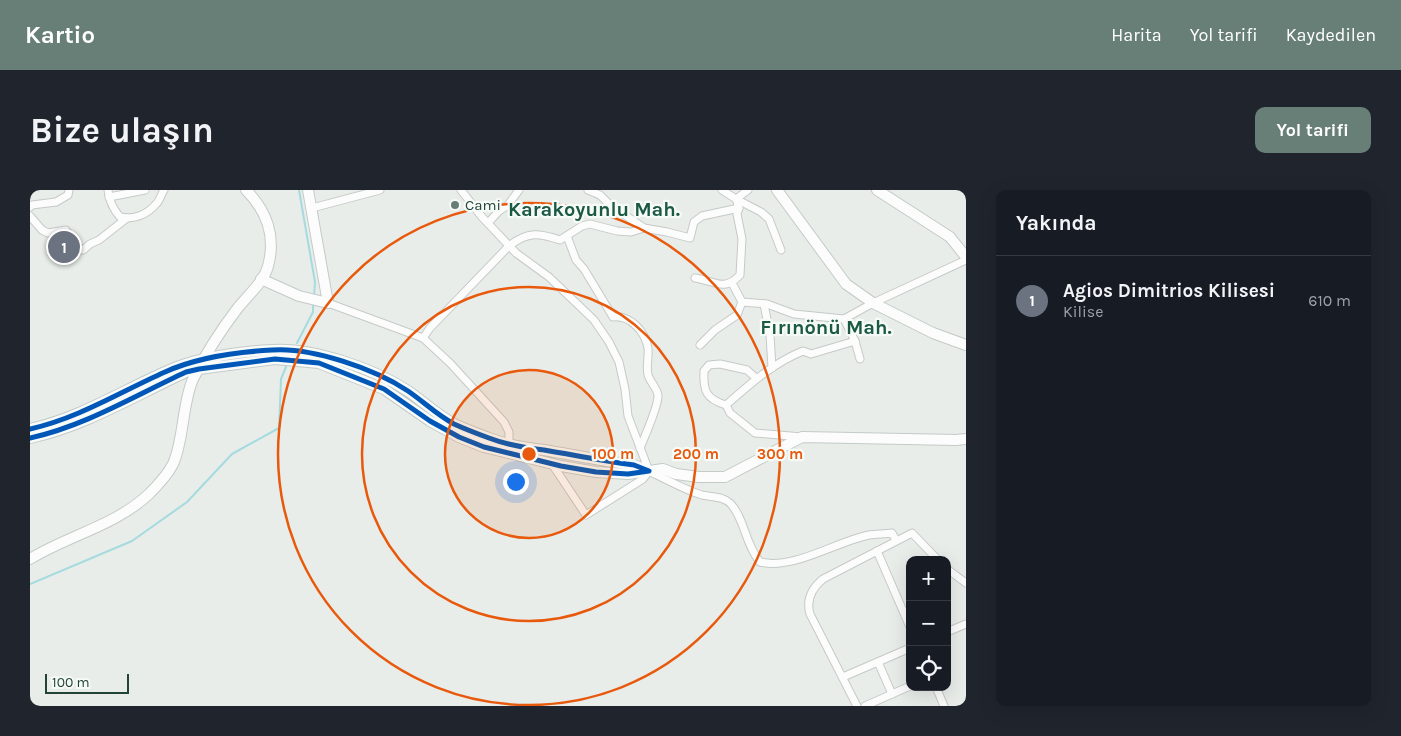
<!DOCTYPE html>
<html lang="tr">
<head>
<meta charset="utf-8">
<style>
	body { margin:0; font-family:Karla,sans-serif; background:#20242c; color:#f1f3f6 }
	.controls { position:absolute; right:15px; bottom:15px; display:grid; overflow:hidden; border-radius:10px; box-shadow:0 5px 20px #0002 }
	.controls button { width:45px; height:45px; display:grid; place-items:center; padding:0; border:0; border-bottom:1px solid #363941; background:#171b24; color:#f1f3f6; font:25px sans-serif }
	.scale { position:absolute; left:15px; bottom:12px; width:84px; box-sizing:border-box; padding-left:5px; border:2px solid #224438; border-top:0; font-size:14px; line-height:18px; white-space:nowrap; color:#224438; -webkit-text-stroke:4px #f6fbf8; paint-order:stroke }
	.you { position:absolute; left:485px; top:291px; width:18px; height:18px; margin:-12px; border:4px solid #fff; border-radius:50%; background:#1a73e8; box-shadow:0 0 0 8px #1a73e833 }
	.badge { display:grid; place-items:center; width:32px; height:32px; border-radius:50%; background:#677f76; color:#fff; font-size:16px; font-weight:700 }
	.pin { position:absolute; translate:-50% -50%; border:2px solid #fff; box-shadow:0 1px 5px #0006 }
	.list { margin:0; padding:0; list-style:none }
	h2 { display:flex; justify-content:space-between; align-items:center; height:65px; margin:0; padding:0 20px; font-size:21px }
	h2 small { font-size:16px; font-weight:400; color:#9ea1a6 }
	.list li { display:grid; grid-template-columns:32px 1fr auto; gap:15px; align-items:center; box-sizing:border-box; height:90px; padding:0 20px; border-top:1px solid #363941 }
	.list b { display:block; font-size:19px; white-space:nowrap }
	.list p { margin:0; font-size:16px; white-space:nowrap; color:#9ea1a6 }
	.list em { font-size:16px; font-style:normal; color:#9ea1a6 }
	.icon { flex:none; width:28px; height:28px; fill:none; stroke:currentColor; stroke-width:2; stroke-linecap:round; stroke-linejoin:round }
	.map { position:relative; flex:none; width:936px; height:516px; overflow:hidden; border-radius:10px }
	header { display:flex; align-items:center; gap:30px; box-sizing:border-box; height:70px; padding:0 25px; background:#677f76; color:#fff }
	header strong { font-size:24px }
	nav { display:flex; gap:28px; margin-inline-start:auto; font-size:18px }
	.intro { display:flex; align-items:center; justify-content:space-between; box-sizing:border-box; height:120px; padding:0 30px }
	h1 { margin:0; font-size:35px }
	.button { padding:12px 22px; border-radius:10px; background:#677f76; color:#fff; font-size:18px; font-weight:700 }
	main { display:flex; gap:30px; padding:0 30px }
	aside { flex:1; background:#171b24; border-radius:10px; box-shadow:0 5px 20px #0002 }
	.map>svg:first-child { display:block }
	.lines { fill:none; stroke-linecap:round; stroke-linejoin:round }
	.stream { stroke:#a5dbde; stroke-width:2 }
	.street-casing { stroke:#c5cac7; stroke-width:9 }
	.secondary-casing { stroke:#c3cbc7; stroke-width:12 }
	.street { stroke:#fcfcfc; stroke-width:7 }
	.secondary { stroke:#fcfcfc; stroke-width:10 }
	.cycleway-casing { stroke:#f6fbf8; stroke-width:8 }
	.cycleway { stroke:#0057b8; stroke-width:5 }
	.ring { fill:none; stroke:#e8590c; stroke-width:2.5 }
	.poi-dot { fill:#677f76; stroke:#f6fbf8; stroke-width:2 }
	.labels { text-anchor:middle; dominant-baseline:central; stroke-width:4.5; stroke-linejoin:round; paint-order:stroke }
	.poi-label { font-size:15px; fill:#224438; stroke:#f6fbf8; text-anchor:start }
	.district-label { font-size:20px; font-weight:bold; fill:#1b5945; stroke:#f6fbf8 }
	.centre { fill:#e8590c; stroke:#f6fbf8; stroke-width:2.5 }
	.ring-label { font-size:15px; text-anchor:middle; font-weight:bold; fill:#e8590c; stroke:#f6fbf8; stroke-width:4.5; stroke-linejoin:round; paint-order:stroke }
</style>
</head>
<body>
<header>
<strong>Kartio</strong>
<nav><a>Harita</a><a>Yol tarifi</a><a>Kaydedilen</a></nav>
</header>
<div class="intro"><h1>Bize ulaşın</h1><a class="button">Yol tarifi</a></div>
<main>
<div class="map">
<svg width="936" height="516" viewBox="0 0 936 516">
	<rect width="100%" height="100%" fill="#e8edea"/>
	<g class="lines">
		<g class="stream">
			<polyline points="269,0 285,92 284,107"/>
			<polyline points="267,153 283,122 283,114"/>
			<polyline points="0,394 102,351 157,312 202,264 249,238 251,189 256,177"/>
		</g>
		<defs>
			<g id="street">
				<path d="M78,0C79,11 83,19 90,27C103,30 117,25 126,14C130,11 131,4 134,0"/>
				<path d="M431,0L452,27L486,63L519,87L564,130L579,152L589,172L595,199L598,226L619,281C633,288 657,301 672,305C681,307 693,306 701,314C715,330 715,354 730,372C764,380 805,352 839,345C846,344 855,344 862,343L866,350"/>
				<polyline points="558,0 570,5 580,15 614,38 637,42 660,48 664,32 672,26 709,18"/>
				<polyline points="692,0 706,9 731,22 739,29 751,60"/>
				<polyline points="79,7 115,0"/>
				<polyline points="0,17 2,15 26,12 38,5 39,0"/>
				<polyline points="282,18 350,0"/>
				<path d="M0,26L12,40L18,43L36,40C40,46 41,53 44,60H53L60,54L69,50L97,28"/>
				<polyline points="458,33 469,21 478,15 489,0"/>
				<path d="M537,46L546,70L554,79L583,127C600,125 615,141 618,158C619,166 616,176 618,185C620,192 628,199 628,206C628,217 615,246 610,258"/>
				<path d="M665,88C685,91 694,102 710,85L712,49L707,24L709,18L706,9L718,0"/>
				<polyline points="702,93 712,112 737,114 764,124 814,129 843,113 936,70"/>
				<path d="M298,113L393,148L400,138L479,56C498,41 509,43 530,50L552,36L560,34L587,41L601,42L614,38"/>
				<polyline points="734,114 740,145 742,178"/>
				<polyline points="814,129 825,151 830,169"/>
				<polyline points="393,148 420,173 474,232 479,242 479,254"/>
				<polyline points="670,155 685,140 707,125 712,112"/>
				<path d="M696,215C676,209 673,201 674,181L679,175L690,174L717,180L726,188"/>
				<path d="M772,247L725,243L700,223L696,215C720,194 743,173 773,161L781,164L825,151"/>
				<polyline points="522,274 556,325 613,289 619,281"/>
				<polyline points="847,361 880,437"/>
				<polyline points="917,379 936,393"/>
				<polyline points="917,442 936,434"/>
				<polyline points="848,472 862,504"/>
				<polyline points="813,487 880,458"/>
				<polyline points="906,497 914,516"/>
				<path d="M827,516L780,424C776,410 782,398 793,389L882,343L908,370"/>
				<polyline points="835,516 880,496"/>
			</g>
			<g id="secondary">
				<polyline points="747,0 816,94 843,113 903,143 936,155"/>
				<polyline points="847,0 920,47 936,67"/>
				<polyline points="231,89 269,106 298,113 278,0"/>
				<path d="M0,239C49,228 90,202 135,182C168,167 206,162 242,160C282,157 345,179 378,201C394,212 407,225 424,234C435,239 448,244 459,248C477,255 496,258 514,260C544,265 574,271 604,275L619,281L598,284L566,282L531,276L454,257L429,247L400,231L354,199L289,173L245,169L169,179L156,182C104,206 55,236 0,248"/>
				<polyline points="619,281 633,279 646,284 669,287 695,287 772,247 926,250 936,249"/>
				<path d="M0,369C39,345 85,336 119,304C127,296 138,284 143,274C154,250 152,214 163,189C175,165 191,140 207,119C217,106 234,92 238,76C246,47 237,21 216,0"/>
			</g>
		</defs>
		<use href="#street" class="street-casing"/>
		<use href="#secondary" class="secondary-casing"/>
		<use href="#street" class="street"/>
		<use href="#secondary" class="secondary"/>
		<defs>
			<path id="cycleway" d="M0,239C49,228 90,202 135,182C168,167 206,162 242,160C282,157 345,179 378,201C394,212 407,225 424,234C435,239 448,244 459,248C477,255 496,258 514,260C544,265 574,271 604,275L619,281L598,284L566,282L531,276L454,257L429,247L400,231L354,199L289,173L245,169L169,179L156,182C104,206 55,236 0,248"/>
		</defs>
		<use href="#cycleway" class="cycleway-casing"/>
		<use href="#cycleway" class="cycleway"/>
	</g>
	<circle cx="499" cy="264" r="84" fill="#e8590c" fill-opacity=".12"/>
	<g class="ring">
		<circle cx="499" cy="264" r="84"/>
		<circle cx="499" cy="264" r="167"/>
		<circle cx="499" cy="264" r="251"/>
	</g>
	<circle class="poi-dot" cx="425" cy="15" r="5"/>
	<g class="labels">
		<g class="poi-label">
			<text x="435" y="15">Cami</text>
		</g>
		<g class="district-label">
			<text x="564" y="19">Karakoyunlu Mah.</text>
			<text x="796" y="137">Fırınönü Mah.</text>
		</g>
	</g>
	<circle cx="499" cy="264" r="8" class="centre"/>
	<g class="ring-label">
		<text x="583" y="269">100 m</text>
		<text x="666" y="269">200 m</text>
		<text x="750" y="269">300 m</text>
	</g>
</svg>
<div class="controls">
<button>+</button>
<button>−</button>
<button><svg class="icon" aria-label="locate" viewBox="0 0 24 24"><circle cx="12" cy="12" r="6"/><path d="M12 2v4M12 18v4M2 12h4M18 12h4"/></svg></button>
</div>
<div class="scale">100 m</div>
<div class="you"></div>
<div class="pin badge" style="left:34px;top:57px;background:#6b7280">1</div>
</div>
<aside>
<h2>Yakında<small></small></h2>
<ul class="list">
<li><span class="badge" style="background:#6b7280">1</span><div><b>Agios Dimitrios Kilisesi</b><p>Kilise</p></div><em>610 m</em></li>
</ul>
</aside>
</main>
</body>
</html>
